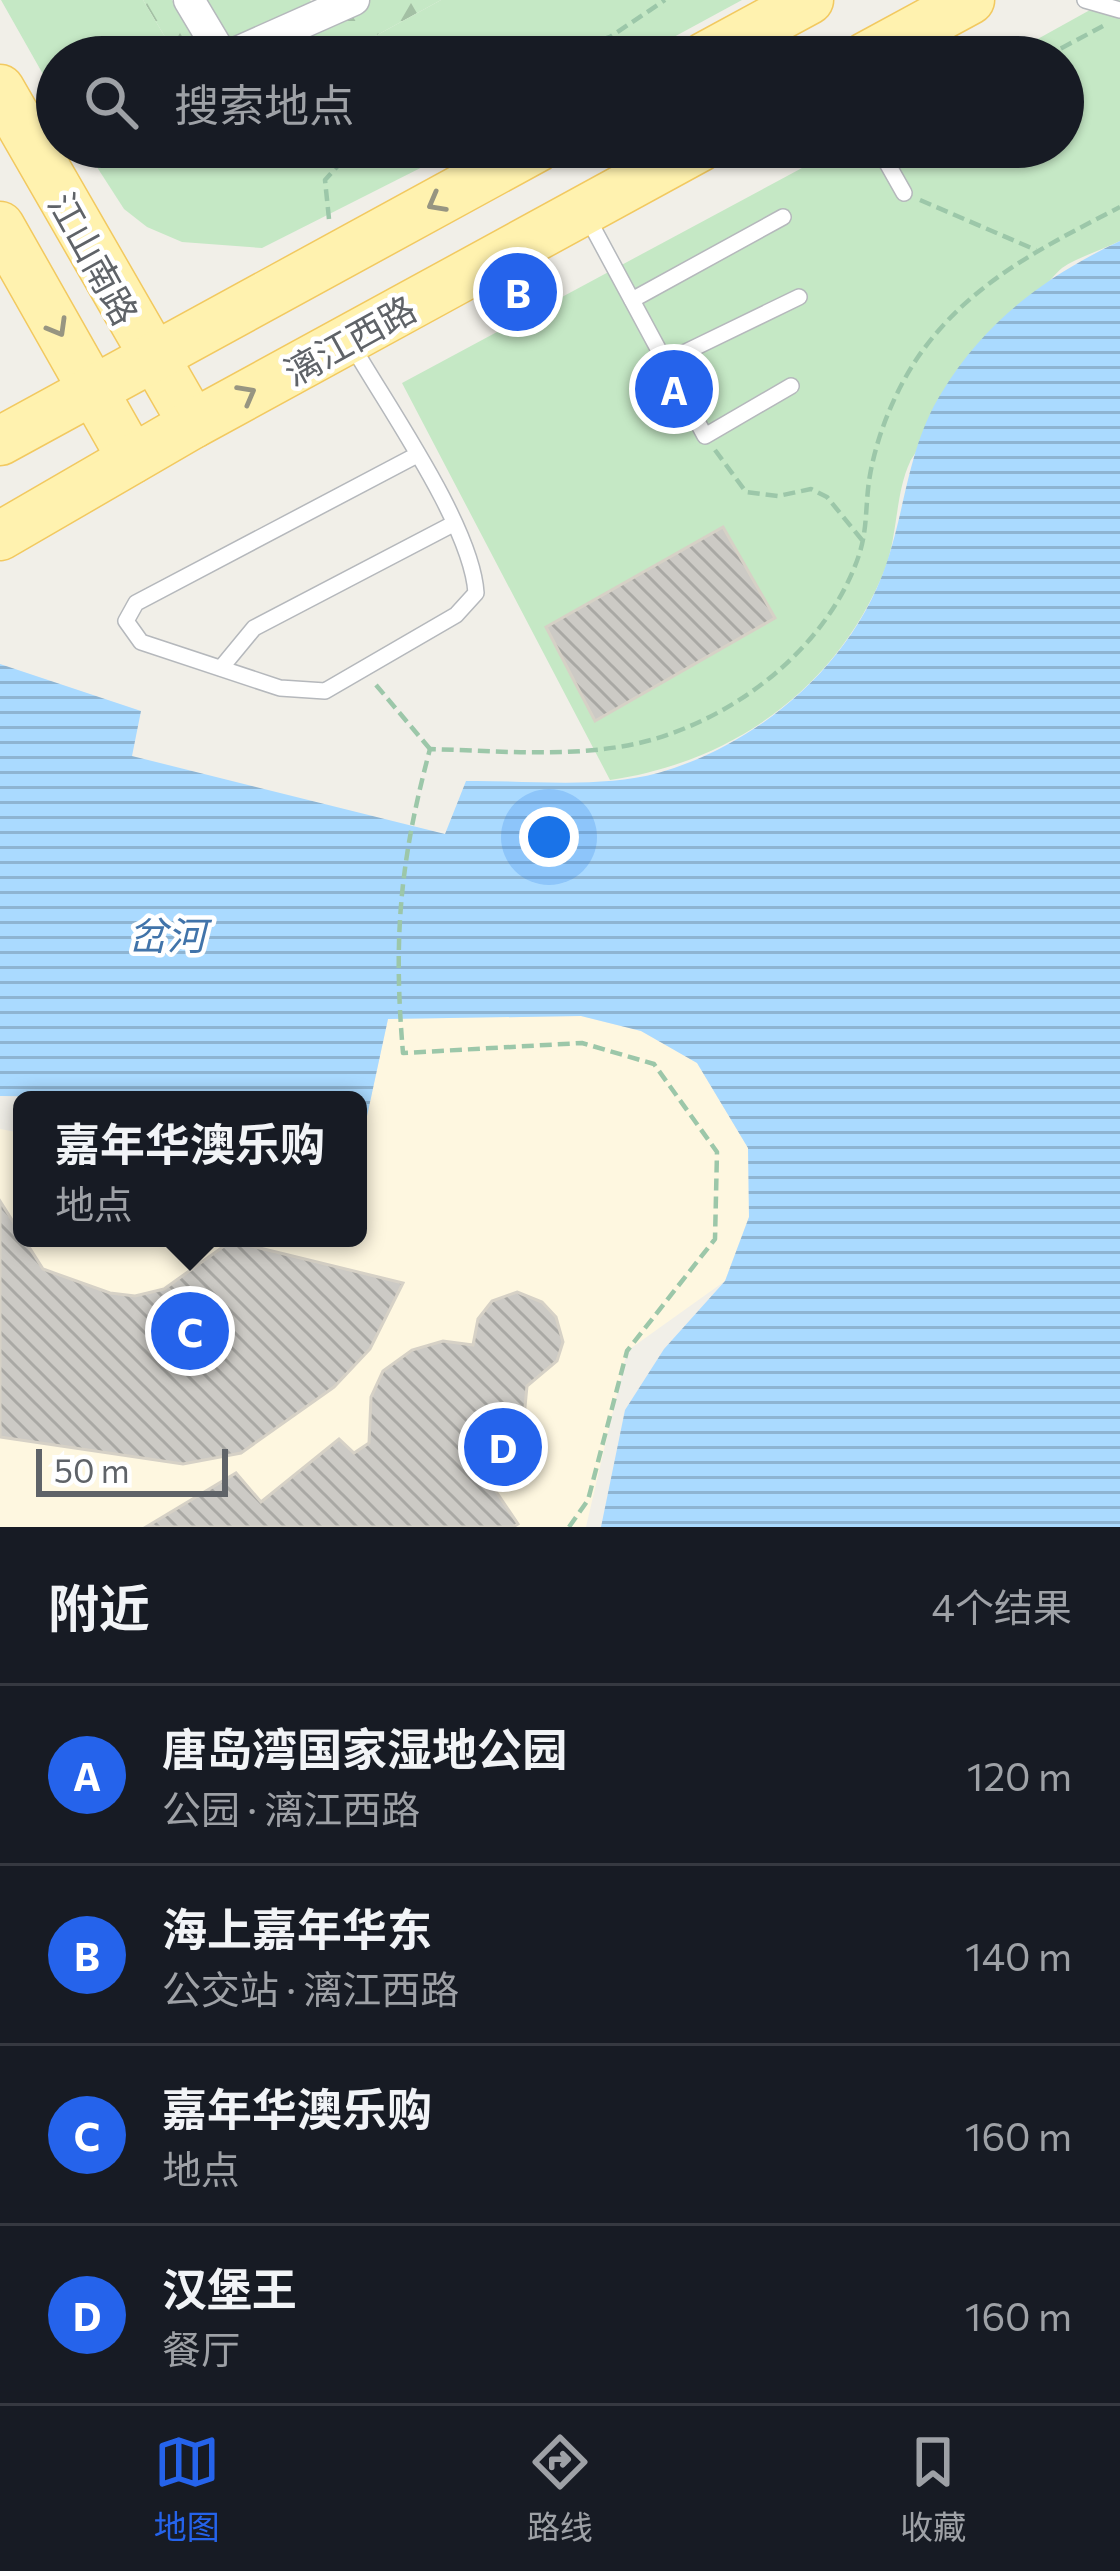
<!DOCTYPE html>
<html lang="zh">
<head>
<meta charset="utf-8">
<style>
	body { margin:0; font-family:Commissioner,"Noto Sans SC",sans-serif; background:#20242c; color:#f1f3f6 }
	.scale { position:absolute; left:36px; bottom:30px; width:192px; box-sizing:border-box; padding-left:12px; border:6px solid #5f6368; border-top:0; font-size:33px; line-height:42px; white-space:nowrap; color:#5f6368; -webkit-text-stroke:9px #fff; paint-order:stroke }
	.you { position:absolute; left:549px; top:837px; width:42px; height:42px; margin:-30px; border:9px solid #fff; border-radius:50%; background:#1a73e8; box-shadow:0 0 0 18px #1a73e833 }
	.badge { display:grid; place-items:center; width:78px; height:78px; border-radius:50%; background:#2563eb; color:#fff; font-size:39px; font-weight:700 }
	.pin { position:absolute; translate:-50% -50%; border:6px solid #fff; box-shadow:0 3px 12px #0006 }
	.popup { position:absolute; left:13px; top:1091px; width:354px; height:156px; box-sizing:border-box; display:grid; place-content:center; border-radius:18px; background:#171b24; filter:drop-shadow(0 3px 9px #0005); font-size:39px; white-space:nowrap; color:#9ea1a6 }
	.popup b { font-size:45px; color:#f1f3f6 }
	.popup::after { content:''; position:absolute; left:50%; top:100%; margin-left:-24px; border:24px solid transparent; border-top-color:#171b24 }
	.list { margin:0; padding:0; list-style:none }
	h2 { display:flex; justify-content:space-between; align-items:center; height:156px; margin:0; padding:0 48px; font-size:51px }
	h2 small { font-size:39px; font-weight:400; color:#9ea1a6 }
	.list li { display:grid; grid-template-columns:78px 1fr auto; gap:36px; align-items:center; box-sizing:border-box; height:180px; padding:0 48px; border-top:3px solid #363941 }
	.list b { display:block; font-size:45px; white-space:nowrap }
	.list p { margin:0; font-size:39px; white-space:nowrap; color:#9ea1a6 }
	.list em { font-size:39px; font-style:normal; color:#9ea1a6 }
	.icon { flex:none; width:66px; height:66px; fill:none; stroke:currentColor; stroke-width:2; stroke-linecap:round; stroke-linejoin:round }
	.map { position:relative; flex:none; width:1120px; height:1527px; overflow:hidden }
	.search { position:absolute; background:#171b24; box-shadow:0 3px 9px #0004; left:36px; right:36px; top:36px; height:132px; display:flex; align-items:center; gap:30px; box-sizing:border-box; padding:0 42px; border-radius:66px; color:#9ea1a6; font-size:45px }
	.sheet { height:876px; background:#171b24 }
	nav { display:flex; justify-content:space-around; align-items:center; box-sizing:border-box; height:168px; border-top:3px solid #363941; background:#171b24; font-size:33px; color:#9ea1a6 }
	nav a { display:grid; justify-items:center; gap:6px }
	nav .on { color:#2563eb }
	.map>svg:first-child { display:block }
	.commercial { fill:#fef7e0 }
	.forest { fill:url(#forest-firs) }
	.green { fill:#c5e8c5 }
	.water { fill:url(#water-rules) }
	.building { fill:url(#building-back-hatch); stroke:#d6d1c6; stroke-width:3 }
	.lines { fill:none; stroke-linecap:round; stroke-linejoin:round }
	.lane-casing { stroke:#b5b8bc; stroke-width:18 }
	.street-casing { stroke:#b5b8bc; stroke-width:33 }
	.primary-casing { stroke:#f2c960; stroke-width:51 }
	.path { stroke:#9cc7a9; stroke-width:4.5; stroke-dasharray:12 6; stroke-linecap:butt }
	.lane { stroke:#fff; stroke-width:15 }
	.street { stroke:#fff; stroke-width:30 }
	.primary { stroke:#fff2af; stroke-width:48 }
	.oneway { stroke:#979581 }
	.labels { text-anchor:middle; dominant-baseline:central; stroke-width:9; stroke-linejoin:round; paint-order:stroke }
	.street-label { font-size:36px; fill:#5f6368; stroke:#fff }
	.water-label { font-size:39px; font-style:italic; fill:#4174aa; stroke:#fff }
</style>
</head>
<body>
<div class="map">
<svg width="1120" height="1527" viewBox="0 0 1120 1527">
	<defs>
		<pattern id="forest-firs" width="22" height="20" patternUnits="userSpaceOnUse" patternTransform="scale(3)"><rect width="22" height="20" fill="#c5e8c5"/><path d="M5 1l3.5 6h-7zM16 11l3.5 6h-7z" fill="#a3c0a4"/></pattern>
		<pattern id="water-rules" width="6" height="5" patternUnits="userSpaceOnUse" patternTransform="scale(3)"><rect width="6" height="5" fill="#aadaff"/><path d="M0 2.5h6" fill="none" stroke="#8eb4d2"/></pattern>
		<pattern id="building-back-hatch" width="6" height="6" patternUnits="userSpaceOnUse" patternTransform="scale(3)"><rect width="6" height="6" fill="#cccac5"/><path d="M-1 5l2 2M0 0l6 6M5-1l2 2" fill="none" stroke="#a9a8a4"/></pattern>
	</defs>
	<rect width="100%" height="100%" fill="#f1efe8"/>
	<polygon class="commercial" points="581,1016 641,1031 697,1063 748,1148 749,1217 725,1281 627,1351 586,1527 0,1527 0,1129 22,1133 22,1238 358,1238 358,1157 388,1019"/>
	<g class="forest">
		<polygon points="143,0 172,0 208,57 177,57"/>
		<polygon points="362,0 441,0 337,57 261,57"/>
	</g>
	<g class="green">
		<polygon points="1,0 143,0 177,57 57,57 57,99"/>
		<polygon points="201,0 310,0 315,7 227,48"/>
		<polygon points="441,0 742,0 637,57 337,57"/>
		<path d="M1108,0H1120V241C1102,250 1078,257 1062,268C1047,279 919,444 910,462C895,494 898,535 885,569C838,687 734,762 610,780L402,383L841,147H1063V57H1005Z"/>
		<polygon points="84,147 462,147 262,248 182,242 147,227 124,209"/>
	</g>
	<path class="water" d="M1120,241V1527H601L625,1410L664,1349L725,1281L749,1217L748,1148L697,1063L641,1031L581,1016L388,1019L364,1130L358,1128V1100L0,1096V664L141,711L132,756L445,834L466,781C527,780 598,789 658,773C759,744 851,666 886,565C906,507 908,446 942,392C985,321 1046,276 1120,241Z"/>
	<g class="building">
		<polygon points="723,527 775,618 595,721 546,627"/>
		<polygon points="0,1201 43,1269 110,1293 135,1296 164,1289 231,1241 403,1283 370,1349 334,1387 241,1453 183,1464 0,1437"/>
		<polygon points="517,1292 542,1302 556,1317 563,1342 557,1361 527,1386 522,1438 491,1484 518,1524 513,1527 146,1527 236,1473 261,1502 339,1439 354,1453 369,1443 371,1397 383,1371 412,1350 443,1341 473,1345 478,1319 492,1301"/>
	</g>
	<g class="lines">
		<defs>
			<g id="lane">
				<polyline points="1085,0 1120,10"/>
				<polyline points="878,147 904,193"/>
				<polyline points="585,213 705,436 791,386"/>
				<polyline points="632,300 783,217"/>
				<path d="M353,347C389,409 472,527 476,593L456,615L325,691L280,688L141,642L126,621L136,603L415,456"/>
				<polyline points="665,362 799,297"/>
				<polyline points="221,668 254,628 453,524"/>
			</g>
			<g id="street">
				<polyline points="189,0 223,57"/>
				<polyline points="226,57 354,0"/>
			</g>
			<g id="primary">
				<polyline points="704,57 809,0"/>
				<polyline points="865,57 970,0"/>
				<polyline points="0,89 193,424"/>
				<polyline points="0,226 132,459"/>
				<polyline points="0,441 538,147"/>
				<polyline points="0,536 193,424 700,147"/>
			</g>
		</defs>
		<use href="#lane" class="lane-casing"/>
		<use href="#street" class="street-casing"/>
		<use href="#primary" class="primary-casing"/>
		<g class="path">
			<polyline points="550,57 610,37 665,0"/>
			<polyline points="1045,57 1103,26"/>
			<polyline points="920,200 1036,250"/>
			<polyline points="329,219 325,180 355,147"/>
			<polyline points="715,450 746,492 778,496 811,489 827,497 862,540"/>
			<polyline points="376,685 430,749"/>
			<path d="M569,1527L588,1500L627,1351L715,1239L717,1152L654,1064L582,1043L403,1053C393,937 400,861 430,749C498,751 573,758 639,743C733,721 828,648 859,555C868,528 865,503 870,475C877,435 895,391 918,357C969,283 1043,247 1120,207"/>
		</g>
		<use href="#lane" class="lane"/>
		<use href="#street" class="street"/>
		<use href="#primary" class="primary"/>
	</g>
	<defs><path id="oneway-chevron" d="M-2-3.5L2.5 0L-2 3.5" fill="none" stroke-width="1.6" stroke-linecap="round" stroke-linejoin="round" transform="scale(3)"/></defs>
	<g class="oneway">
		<use href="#oneway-chevron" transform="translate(436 203) rotate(151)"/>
		<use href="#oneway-chevron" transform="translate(58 328) rotate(60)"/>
		<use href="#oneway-chevron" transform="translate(247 394) rotate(-29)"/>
	</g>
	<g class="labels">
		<g class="street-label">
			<text transform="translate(95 258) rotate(61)">江山南路</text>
			<text transform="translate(349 339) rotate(-29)">漓江西路</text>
		</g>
		<g class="water-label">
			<text x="167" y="934">岔河</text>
		</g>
	</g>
</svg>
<div class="scale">50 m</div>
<div class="you"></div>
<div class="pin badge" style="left:674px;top:389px">A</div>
<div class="pin badge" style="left:518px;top:292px">B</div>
<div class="pin badge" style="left:190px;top:1331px">C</div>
<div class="popup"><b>嘉年华澳乐购</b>地点</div>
<div class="pin badge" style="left:503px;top:1447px">D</div>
<div class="search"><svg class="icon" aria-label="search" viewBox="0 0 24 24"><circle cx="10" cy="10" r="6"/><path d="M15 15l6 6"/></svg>搜索地点</div>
</div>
<section class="sheet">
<h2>附近<small>4个结果</small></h2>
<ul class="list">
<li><span class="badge">A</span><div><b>唐岛湾国家湿地公园</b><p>公园 · 漓江西路</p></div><em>120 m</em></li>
<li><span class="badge">B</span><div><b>海上嘉年华东</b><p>公交站 · 漓江西路</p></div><em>140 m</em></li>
<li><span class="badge">C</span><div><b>嘉年华澳乐购</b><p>地点</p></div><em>160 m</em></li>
<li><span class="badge">D</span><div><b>汉堡王</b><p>餐厅</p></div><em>160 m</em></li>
</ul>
</section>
<nav>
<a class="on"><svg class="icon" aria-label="map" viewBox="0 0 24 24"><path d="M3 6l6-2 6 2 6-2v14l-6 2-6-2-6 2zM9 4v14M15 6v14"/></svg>地图</a>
<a><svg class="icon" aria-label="directions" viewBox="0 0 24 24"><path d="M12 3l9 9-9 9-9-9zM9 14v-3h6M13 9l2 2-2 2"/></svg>路线</a>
<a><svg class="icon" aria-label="saved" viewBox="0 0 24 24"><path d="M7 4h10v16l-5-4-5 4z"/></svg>收藏</a>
</nav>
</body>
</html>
